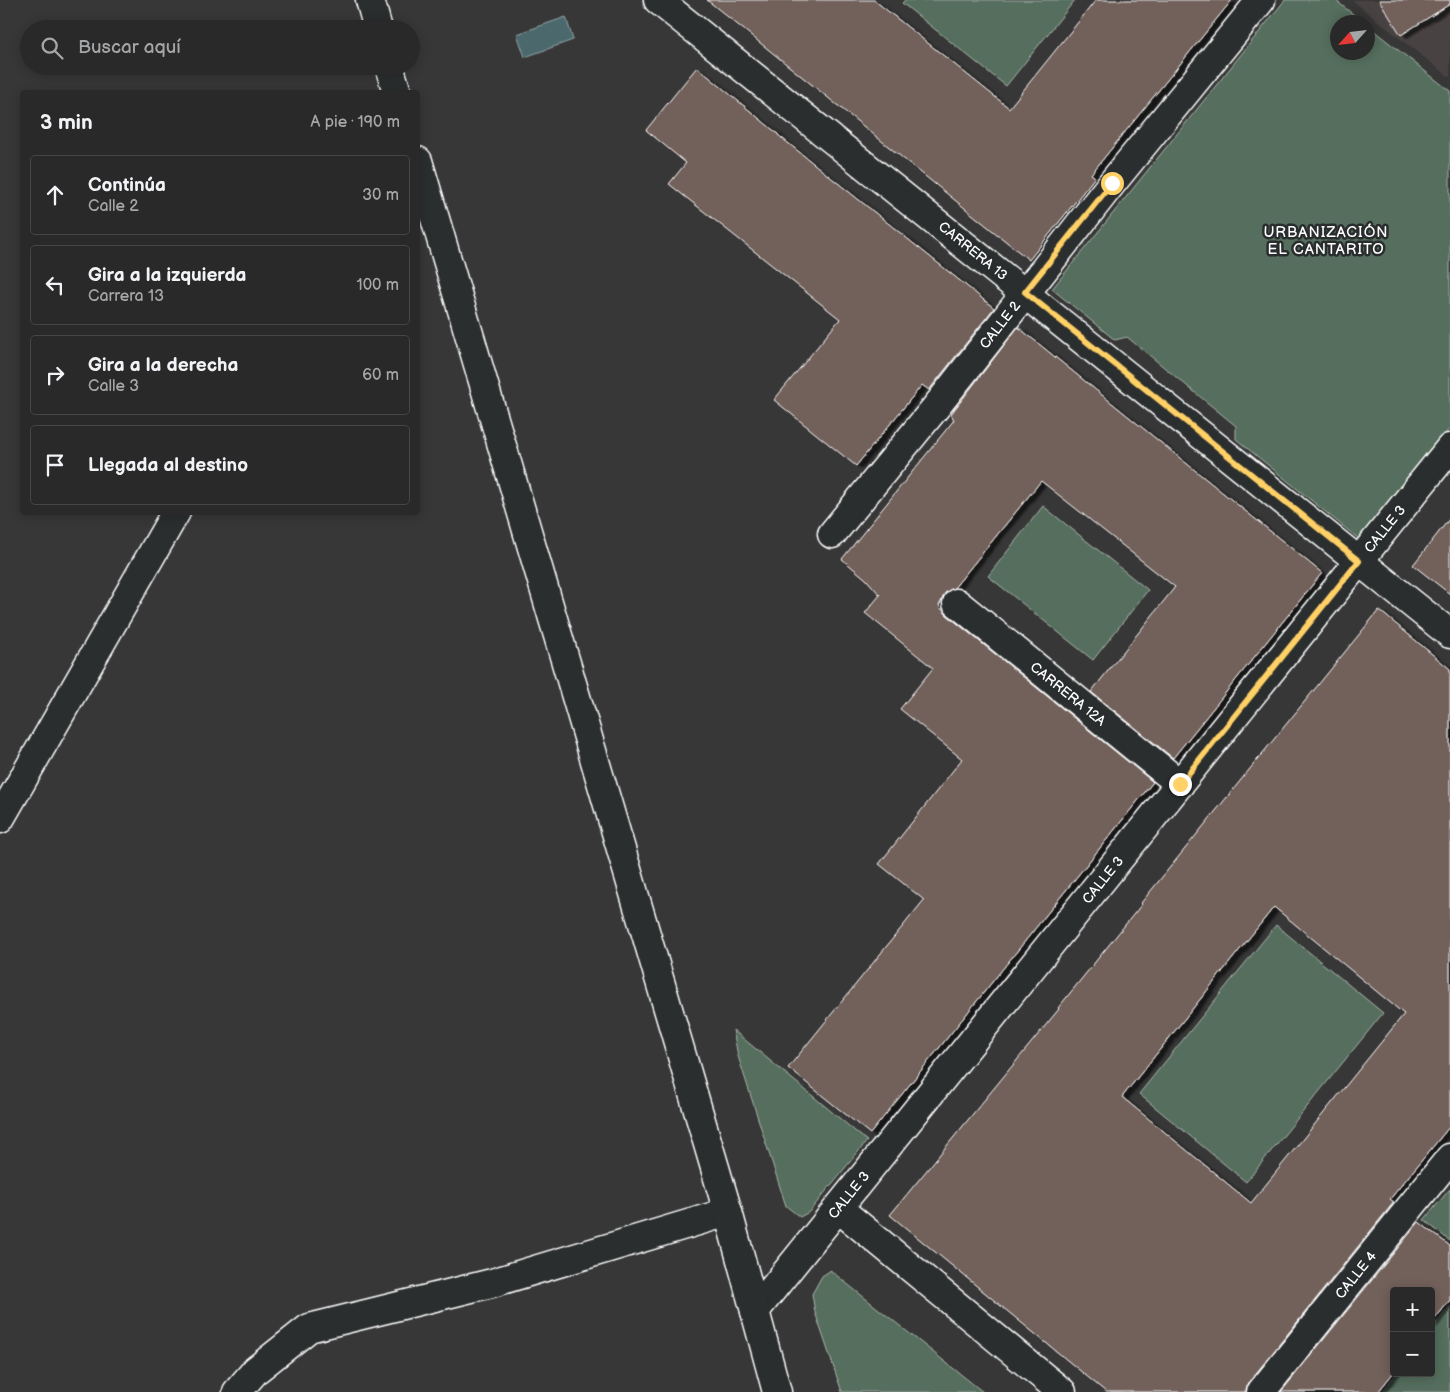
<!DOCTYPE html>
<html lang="es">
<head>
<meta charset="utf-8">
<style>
	body { margin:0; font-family:"Balsamiq Sans",sans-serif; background:#323131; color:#f1f3f6 }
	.controls { position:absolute; right:15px; bottom:15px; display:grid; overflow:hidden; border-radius:5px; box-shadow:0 2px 12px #0003 }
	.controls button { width:45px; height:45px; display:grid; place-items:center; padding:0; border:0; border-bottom:1px solid #464546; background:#2a2929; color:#f1f3f6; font:25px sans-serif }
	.compass { position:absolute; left:1330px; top:15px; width:45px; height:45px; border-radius:50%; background:#2a2929; box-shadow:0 2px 12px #0003; rotate:243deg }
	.stop { position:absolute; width:15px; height:15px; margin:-11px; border:4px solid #ffd166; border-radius:50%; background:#fff }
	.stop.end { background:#ffd166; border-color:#fff; box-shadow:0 1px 5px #0008 }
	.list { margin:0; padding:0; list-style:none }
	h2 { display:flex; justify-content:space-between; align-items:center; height:65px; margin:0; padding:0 20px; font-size:21px }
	h2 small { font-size:16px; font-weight:400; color:#a5a6a8 }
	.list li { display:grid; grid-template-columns:32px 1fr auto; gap:15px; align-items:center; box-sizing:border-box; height:80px; margin:0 10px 10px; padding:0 10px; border:1px solid #464546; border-radius:5px }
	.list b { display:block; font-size:19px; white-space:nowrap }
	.list p { margin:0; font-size:16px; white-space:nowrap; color:#a5a6a8 }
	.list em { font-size:16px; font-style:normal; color:#a5a6a8 }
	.icon { flex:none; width:28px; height:28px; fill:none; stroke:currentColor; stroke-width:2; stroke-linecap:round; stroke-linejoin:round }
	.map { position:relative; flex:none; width:1450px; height:1392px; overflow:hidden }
	.search { position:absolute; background:#2a2929; box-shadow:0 2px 12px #0003; left:20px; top:20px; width:400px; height:55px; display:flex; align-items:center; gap:12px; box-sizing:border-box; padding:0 18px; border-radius:28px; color:#a5a6a8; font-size:19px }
	.panel { position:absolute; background:#2a2929; box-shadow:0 2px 12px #0003; left:20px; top:90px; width:400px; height:425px; border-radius:5px }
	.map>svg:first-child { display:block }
	.built { fill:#494342 }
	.green { fill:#546e5d; stroke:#aab6ae }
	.water { fill:#4b696d; stroke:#93a5a7 }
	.building { fill:#72605a; stroke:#fff; fill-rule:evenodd; filter:url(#shadow) }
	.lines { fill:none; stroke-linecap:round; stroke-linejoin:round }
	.minor-casing { stroke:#fff; stroke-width:31 }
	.major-casing { stroke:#fff; stroke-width:31 }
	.minor { stroke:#2a2d2e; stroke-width:28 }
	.major { stroke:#2a2d2e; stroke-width:28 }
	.route { stroke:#ffd166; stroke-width:6 }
	.labels { text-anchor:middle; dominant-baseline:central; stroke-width:5; stroke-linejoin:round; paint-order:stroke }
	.street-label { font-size:14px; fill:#fff; stroke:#2a2d2e }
	.neighbourhood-label { font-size:15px; letter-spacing:1px; fill:#fff; stroke:#2a2d2e }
</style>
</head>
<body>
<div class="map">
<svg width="1450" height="1392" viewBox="0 0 1450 1392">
	<defs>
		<filter id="shadow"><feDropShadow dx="5.5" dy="3" stdDeviation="1" flood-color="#0009"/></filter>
	</defs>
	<rect width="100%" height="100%" fill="#383737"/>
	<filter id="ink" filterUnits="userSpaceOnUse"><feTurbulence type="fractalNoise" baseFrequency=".02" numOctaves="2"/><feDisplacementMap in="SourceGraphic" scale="10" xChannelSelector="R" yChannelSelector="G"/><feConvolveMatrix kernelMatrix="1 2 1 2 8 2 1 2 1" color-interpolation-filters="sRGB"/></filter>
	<g filter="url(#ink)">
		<polygon class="built" points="1352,0 1450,0 1450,77 1422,56"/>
		<g class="green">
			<polygon points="905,0 1075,0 1006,86 902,3"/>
			<polygon points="1285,0 1335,0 1363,22 1338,22 1338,52 1368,52 1368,26 1450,91 1450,428 1360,540 1236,439 1236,426 1127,337 1115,340 1052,289"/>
			<polygon points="1043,506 1148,590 1093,660 988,576"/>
			<polygon points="1276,925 1383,1013 1246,1182 1139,1094"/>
			<polygon points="733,1030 867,1141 809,1212 800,1217 786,1206 738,1056"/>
			<polygon points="1450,1189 1450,1241 1424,1220"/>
			<polygon points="831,1270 831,1271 983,1392 842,1392 815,1312 812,1294 822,1276"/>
			<polygon points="1450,1306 1450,1392 1382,1392 1397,1373 1431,1373 1431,1330"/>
		</g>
		<polygon class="water" points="566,17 573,40 525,57 517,34"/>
		<g class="building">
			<polygon points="707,0 874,0 1009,108 1096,0 1232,0 1091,174 1095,177 1029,260"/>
			<polygon points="1379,0 1450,0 1450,4 1401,35"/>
			<polygon points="697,67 778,134 778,135 994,308 929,390 922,385 856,466 774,400 840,319 669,184 686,163 646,130"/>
			<polygon points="1018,327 1322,573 1173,758 1091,692 1175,587 1041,481 954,588 945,593 939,606 947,615 1153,782 870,1134 788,1068 924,900 879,864 962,759 900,709 933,668 865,613 880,595 866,579 842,559 954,420 951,414"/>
			<polygon points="1450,518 1450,594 1413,565"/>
			<path d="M1379,610L1450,669V1126L1390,1199L1394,1202L1249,1382L1246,1392H1106L890,1215L1059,1009L1058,1008L1142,904L1141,903ZM1274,907L1404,1014L1251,1203L1122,1097Z"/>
			<polygon points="1419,1222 1450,1246 1450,1300 1431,1324 1431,1291 1394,1291 1394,1372 1378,1392 1281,1392"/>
		</g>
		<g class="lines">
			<defs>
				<g id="minor">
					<polyline points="658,0 1450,634"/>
					<polyline points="832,534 936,407 1112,183 1261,0"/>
					<polyline points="957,603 1180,784"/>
					<polyline points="0,819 176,512"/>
					<polyline points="838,1208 1062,1392"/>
					<polyline points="755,1311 1450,448"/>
					<polyline points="237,1392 256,1370 309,1328 492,1283 728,1212"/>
					<polyline points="1261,1392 1450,1158"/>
				</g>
				<g id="major">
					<polyline points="370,0 378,29"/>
					<polyline points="389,66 397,92"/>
					<polyline points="418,161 728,1212 777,1392"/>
				</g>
			</defs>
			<use href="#minor" class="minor-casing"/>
			<use href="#major" class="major-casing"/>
			<use href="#minor" class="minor"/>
			<use href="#major" class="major"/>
		</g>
	</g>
	<g class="lines" filter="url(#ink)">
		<polyline class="route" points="1112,183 1025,292 1359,561 1180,784"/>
	</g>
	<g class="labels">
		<g class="street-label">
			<text transform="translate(973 251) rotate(39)">CARRERA 13</text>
			<text transform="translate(1000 325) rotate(-52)">CALLE 2</text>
			<text transform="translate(1385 529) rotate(-51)">CALLE 3</text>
			<text transform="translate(1068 694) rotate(39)">CARRERA 12A</text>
			<text transform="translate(1103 880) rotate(-51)">CALLE 3</text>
			<text transform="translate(849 1195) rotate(-51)">CALLE 3</text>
			<text transform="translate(1356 1275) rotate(-51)">CALLE 4</text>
		</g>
		<g class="neighbourhood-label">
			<text x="1326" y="232">URBANIZACIÓN<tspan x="1326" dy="17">EL CANTARITO</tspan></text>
		</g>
	</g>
</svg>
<div class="controls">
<button>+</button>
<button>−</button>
</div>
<svg class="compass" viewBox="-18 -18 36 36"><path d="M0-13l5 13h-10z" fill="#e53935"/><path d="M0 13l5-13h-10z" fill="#a5a6a8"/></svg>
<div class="stop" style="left:1112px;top:183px"></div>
<div class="stop end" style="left:1180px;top:784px"></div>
<div class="search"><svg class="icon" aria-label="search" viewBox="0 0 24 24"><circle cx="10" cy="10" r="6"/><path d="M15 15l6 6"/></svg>Buscar aquí</div>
<section class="panel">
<h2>3 min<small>A pie · 190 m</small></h2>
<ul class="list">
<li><svg class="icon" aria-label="ahead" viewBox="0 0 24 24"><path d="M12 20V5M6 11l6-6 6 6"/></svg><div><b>Continúa</b><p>Calle 2</p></div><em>30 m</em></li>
<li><svg class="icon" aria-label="left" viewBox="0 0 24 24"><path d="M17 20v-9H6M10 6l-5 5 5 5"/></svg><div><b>Gira a la izquierda</b><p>Carrera 13</p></div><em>100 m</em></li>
<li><svg class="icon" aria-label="right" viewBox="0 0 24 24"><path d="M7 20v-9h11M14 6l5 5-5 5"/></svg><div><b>Gira a la derecha</b><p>Calle 3</p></div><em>60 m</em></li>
<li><svg class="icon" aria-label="arrive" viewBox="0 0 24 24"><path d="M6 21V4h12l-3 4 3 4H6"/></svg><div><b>Llegada al destino</b></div></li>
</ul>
</section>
</div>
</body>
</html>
